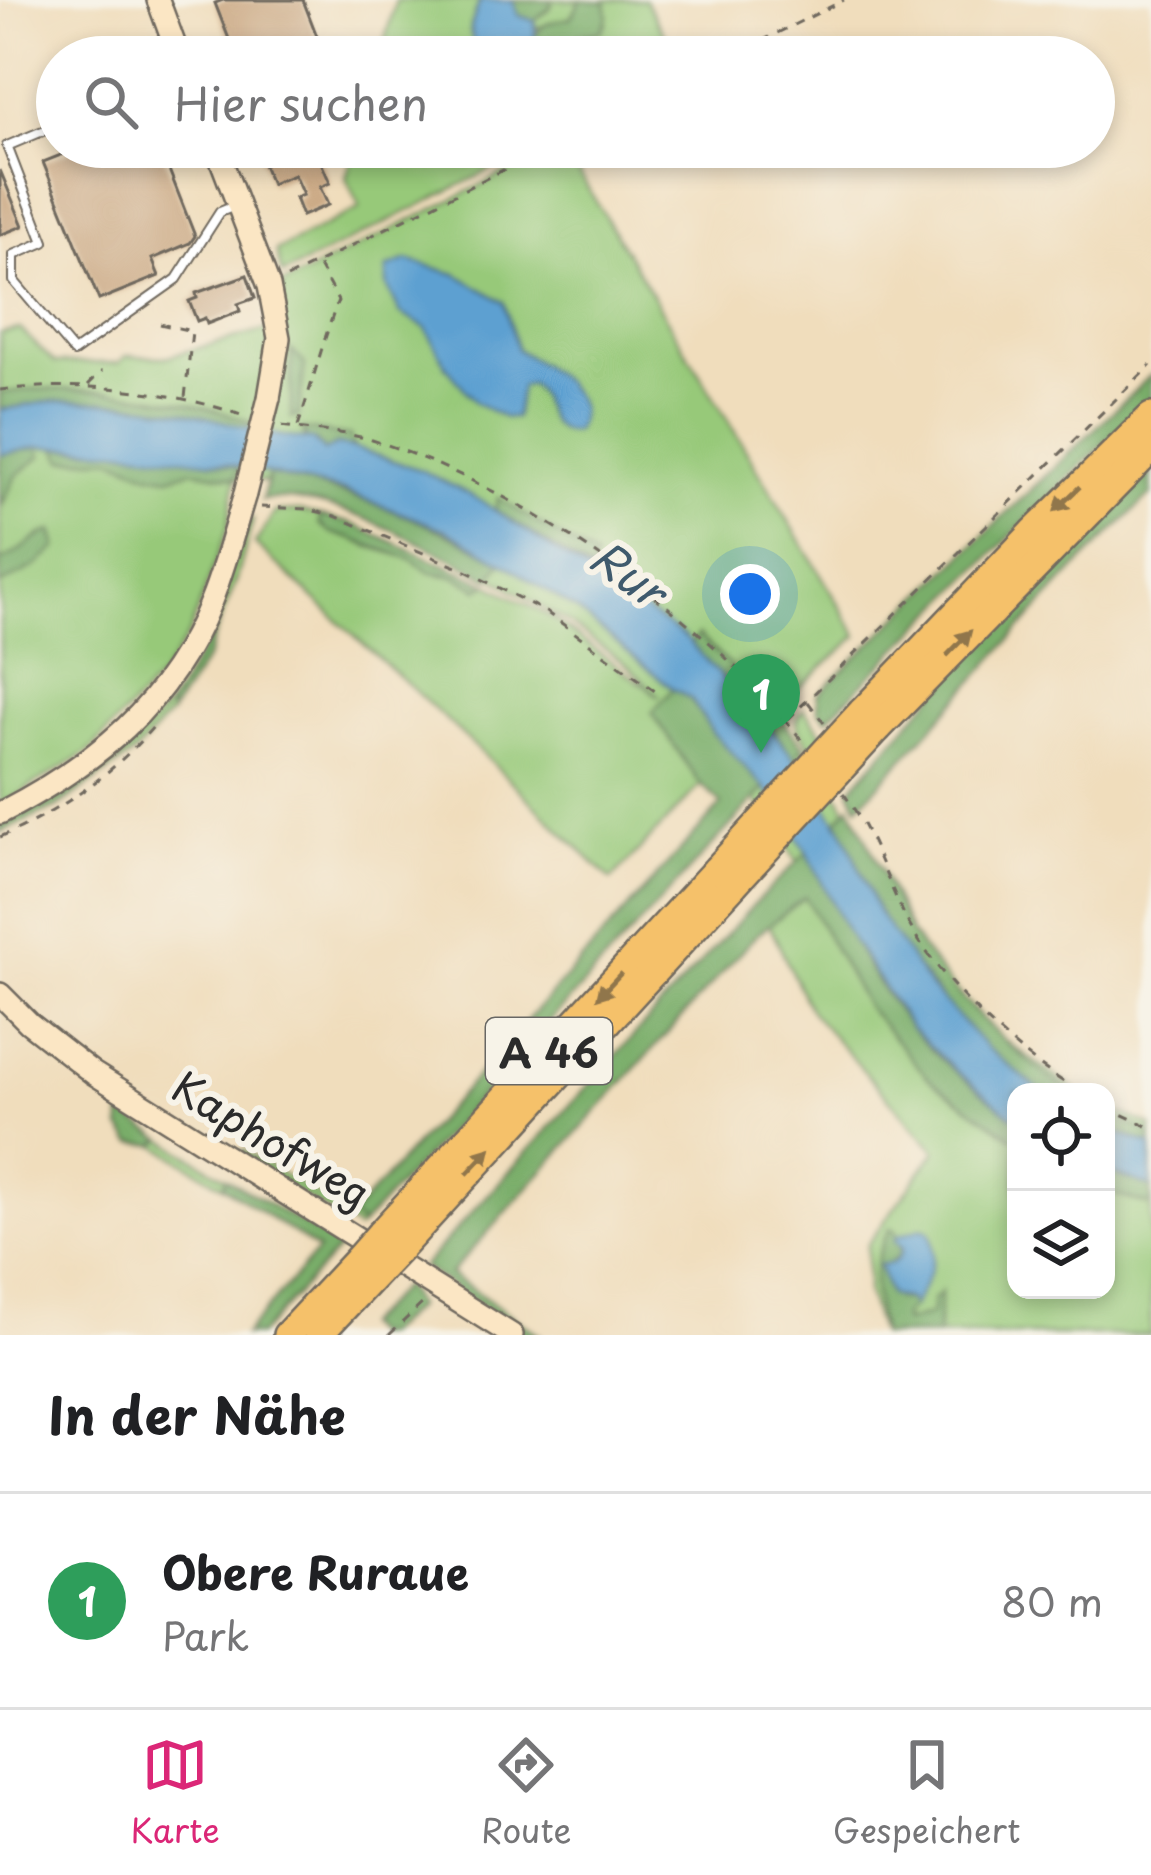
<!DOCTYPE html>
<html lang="de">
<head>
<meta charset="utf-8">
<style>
	body { margin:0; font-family:"Playpen Sans",sans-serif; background:#f2f2f2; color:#202124 }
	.controls { position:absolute; right:36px; bottom:36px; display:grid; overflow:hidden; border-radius:24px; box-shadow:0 6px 18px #0003 }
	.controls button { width:108px; height:108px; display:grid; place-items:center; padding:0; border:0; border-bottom:3px solid #e0e0e0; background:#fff; color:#202124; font:60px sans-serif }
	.you { position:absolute; left:750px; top:594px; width:42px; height:42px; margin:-30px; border:9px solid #fff; border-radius:50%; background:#1a73e8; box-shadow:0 0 0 18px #1a73e833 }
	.badge { display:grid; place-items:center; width:78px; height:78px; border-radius:50%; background:#db2777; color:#fff; font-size:39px; font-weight:700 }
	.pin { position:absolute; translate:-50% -99px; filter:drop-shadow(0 3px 6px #0008) }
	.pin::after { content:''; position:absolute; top:63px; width:42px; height:36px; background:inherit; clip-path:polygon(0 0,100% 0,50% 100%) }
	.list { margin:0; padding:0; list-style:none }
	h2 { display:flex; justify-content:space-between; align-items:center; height:156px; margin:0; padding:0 48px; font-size:51px }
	h2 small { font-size:39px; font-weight:400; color:#757577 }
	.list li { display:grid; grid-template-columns:78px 1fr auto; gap:36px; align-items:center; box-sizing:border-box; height:216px; padding:0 48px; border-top:3px solid #e0e0e0 }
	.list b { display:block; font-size:45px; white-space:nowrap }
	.list p { margin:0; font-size:39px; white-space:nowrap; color:#757577 }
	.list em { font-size:39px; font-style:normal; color:#757577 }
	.icon { flex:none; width:66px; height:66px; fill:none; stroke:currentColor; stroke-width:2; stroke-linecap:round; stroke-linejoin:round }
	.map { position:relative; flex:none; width:1151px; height:1335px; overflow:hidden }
	.search { position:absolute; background:#fff; box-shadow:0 6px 18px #0003; left:36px; right:36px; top:36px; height:132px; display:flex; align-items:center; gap:30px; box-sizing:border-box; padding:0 42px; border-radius:66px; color:#757577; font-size:45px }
	.sheet { height:372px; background:#fff }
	nav { display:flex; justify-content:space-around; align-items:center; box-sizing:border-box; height:168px; border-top:3px solid #e0e0e0; background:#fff; font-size:33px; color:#757577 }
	nav a { display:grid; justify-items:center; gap:6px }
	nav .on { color:#db2777 }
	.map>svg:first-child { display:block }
	.green { fill:#97c979; stroke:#617a52; stroke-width:3 }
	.forest { fill:#79ad69; stroke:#526c4a; stroke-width:3 }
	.water { fill:#5da0d1; stroke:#44667e; stroke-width:3 }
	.building { fill:#caa782 }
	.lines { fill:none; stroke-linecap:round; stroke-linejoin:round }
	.service-casing { stroke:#70695e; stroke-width:12 }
	.secondary-casing { stroke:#70695e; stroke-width:26 }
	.motorway-casing { stroke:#70695e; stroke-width:32 }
	.path { stroke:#70695e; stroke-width:3; stroke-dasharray:9 9; stroke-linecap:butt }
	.service { stroke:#fff; stroke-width:8 }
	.secondary { stroke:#fbe6c4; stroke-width:21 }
	.motorway { stroke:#f5c16b; stroke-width:27 }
	.secondary-bridge-casing { stroke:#70695e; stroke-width:26; stroke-linecap:butt }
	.motorway-bridge-casing { stroke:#70695e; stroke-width:32; stroke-linecap:butt }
	.secondary-bridge { stroke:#fbe6c4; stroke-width:21 }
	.motorway-bridge { stroke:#f5c16b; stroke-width:27 }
	.oneway { fill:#90764b }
	.labels { text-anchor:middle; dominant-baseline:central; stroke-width:12; stroke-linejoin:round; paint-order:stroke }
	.shield { fill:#f7f3e8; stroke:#686764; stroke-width:3 }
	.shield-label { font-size:39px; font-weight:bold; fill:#2b2b2b }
	.street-label { font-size:42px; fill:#2b2b2b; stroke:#f7f3e8 }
	.water-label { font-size:45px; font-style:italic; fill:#3f5a6d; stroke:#f7f3e8 }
</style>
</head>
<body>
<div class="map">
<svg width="1151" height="1335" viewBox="0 0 1151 1335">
	<rect width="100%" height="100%" fill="#f7f3e8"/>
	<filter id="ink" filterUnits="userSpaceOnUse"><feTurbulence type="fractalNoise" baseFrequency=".00833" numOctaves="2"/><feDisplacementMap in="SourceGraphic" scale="24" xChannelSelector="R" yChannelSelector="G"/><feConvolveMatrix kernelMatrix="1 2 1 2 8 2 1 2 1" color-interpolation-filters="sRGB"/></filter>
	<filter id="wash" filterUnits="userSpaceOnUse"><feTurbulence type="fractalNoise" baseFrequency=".004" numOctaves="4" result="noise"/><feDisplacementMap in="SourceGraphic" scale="48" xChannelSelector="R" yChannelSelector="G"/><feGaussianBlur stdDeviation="2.7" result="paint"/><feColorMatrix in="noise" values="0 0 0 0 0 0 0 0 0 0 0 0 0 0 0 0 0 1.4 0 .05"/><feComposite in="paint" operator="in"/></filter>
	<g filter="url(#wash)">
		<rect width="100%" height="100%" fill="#f0ddbc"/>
		<g class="green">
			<polygon points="396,0 480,0 470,29 473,41 470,57 380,57"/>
			<polygon points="552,0 581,0 570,18 536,28 535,21 551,7"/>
			<polygon points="604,0 645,0 677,57 571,57 579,35 595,34 607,23"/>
			<polygon points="355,147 536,147 282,275 276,251 360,208 346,178"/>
			<path d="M557,147H563L858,636L774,710L840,797L903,924L937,971L1004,1040L1078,1092H1016V1290H1106V1107L1151,1126V1335H880L867,1293V1245L936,1151L810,1011L767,920L810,883C769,815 727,752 662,705L653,713L701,785L611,880L481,752L255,544L275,512L300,511L321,516L319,524L368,546L409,558L439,575L454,576L479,588L488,584L549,616L660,697L628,666L570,624L436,543L267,482L236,479L228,528L190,632L161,676L89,752L0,805V333L20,329L55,363H119L126,356L165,357L267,330L278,287Z"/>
			<polygon points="248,519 253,520 237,579 218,626 213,617"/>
			<polygon points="168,706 171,713 135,753 109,771 105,764 115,763"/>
			<path d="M804,709L824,735L812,748C802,735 788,724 804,709Z"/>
			<polygon points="163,1139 226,1178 223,1186 156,1145"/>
			<polygon points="243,1150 351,1216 362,1225 358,1229 241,1159"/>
		</g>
		<g class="forest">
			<polygon points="513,0 552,0 551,6 535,21 518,15"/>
			<path d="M581,0L606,2L608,16L602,31L579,35L571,57H525C540,28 535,24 570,18Z"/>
			<polygon points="291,350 305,364 298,417 291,418"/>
			<polygon points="1151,375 1151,397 827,719 818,710 818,694"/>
			<path d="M34,389C105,389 183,395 250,422L248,430C168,404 83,392 0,410V393Z"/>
			<polygon points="302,429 350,436 354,448 337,445 324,451 317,442 307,440"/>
			<polygon points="38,447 41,456 16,476 0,509 0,455"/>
			<polygon points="56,448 159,452 239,467 235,478 193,470 169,477 150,474 112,458 63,460"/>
			<path d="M1151,473V495C1045,592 958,705 858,806L850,790L968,656Z"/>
			<path d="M269,474C352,493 428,520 502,562L490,579C431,548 327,490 262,500Z"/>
			<polygon points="498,498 595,558 591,572 495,510"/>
			<polygon points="321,516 350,523 488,584 479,589 454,576 430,572 409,558 329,532 319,524"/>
			<path d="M52,531L57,547L35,567L0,585V561C20,555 31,537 52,531Z"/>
			<polygon points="213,617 218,626 208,656 171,713 168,706 211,634"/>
			<path d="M698,635L772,707L804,747L793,758C765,715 726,681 690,646Z"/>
			<polygon points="673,689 690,699 713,733 765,788 362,1225 351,1216 722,804 701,785 652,713"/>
			<polygon points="105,764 109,771 57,807 0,832 0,824 85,780"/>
			<path d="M850,805L911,933C954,994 1007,1051 1070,1092C1062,1092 1049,1094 1042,1092C1003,1081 899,951 879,913C863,883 854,850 837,820Z"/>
			<path d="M807,852C837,913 868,976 911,1028C940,1063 980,1091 1016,1119V1140L930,1080L866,1006L805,897L756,935L450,1274L540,1335H525L422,1267L757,901Z"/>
			<polygon points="1106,1113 1151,1134 1151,1145 1106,1129"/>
			<polygon points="122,1114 163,1139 156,1145 132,1143 121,1129"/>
			<polygon points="1106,1171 1151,1187 1151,1206 1106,1192"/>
			<polygon points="226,1178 340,1247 259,1335 244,1335 318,1250 223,1186"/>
			<path d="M890,1228L895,1231L901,1253L889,1265H881L896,1299L909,1300L912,1307L903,1316L904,1322L931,1314L933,1300L941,1292L937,1335H882C872,1295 869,1264 890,1228Z"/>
			<polygon points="404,1285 416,1307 384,1335 372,1335 363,1326"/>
		</g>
		<g class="water">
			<polygon points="480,0 513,0 518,15 535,21 535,36 523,57 502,57 503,50 497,47 482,57 470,57 473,41 470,29"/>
			<path d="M407,260L456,274L504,302L517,349C543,367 598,394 574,432C543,433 548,403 532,384L521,386L515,418H504L475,402L446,366L426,328L400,313L387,286V268Z"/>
			<path d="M52,401C97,401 141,403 185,412C229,421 268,437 313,440L324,451L337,445L354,448L421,470L475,497L686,638L737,695L750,703L790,753L844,832L878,912L931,988L987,1048L1042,1092H1016V1119L955,1070L911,1028L847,932L807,852L765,788L713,733L691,699L673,689L578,611L502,562L446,530L343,491L228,464L119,450L38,447L0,455V410Z"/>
			<polygon points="1106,1129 1151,1145 1151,1187 1106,1171"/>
			<path d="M922,1228L929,1231C940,1259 926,1283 912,1307L909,1300L889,1295L879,1265C893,1265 900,1260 902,1247L895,1241L897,1236Z"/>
		</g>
		<g id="blocks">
			<g class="building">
				<polygon points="223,0 303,0 318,39 299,48 303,57 236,57 215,3"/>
				<polygon points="81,147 160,147 195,236 190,243 152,259 159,276 99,300 43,162"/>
				<polygon points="256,147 325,147 320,160 330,183 320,187 328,205 302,216 295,198 303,195 294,175 271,184"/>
				<polygon points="0,170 23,226 0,235"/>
				<polygon points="247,275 255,298 238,304 240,311 207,324 205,318 197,321 189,301 197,298 196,293"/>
			</g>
		</g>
	</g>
	<g filter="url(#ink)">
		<use href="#blocks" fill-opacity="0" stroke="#70695e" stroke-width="3"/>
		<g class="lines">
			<defs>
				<polyline id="service" points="57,125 7,146 44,242 14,255 14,281 74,352 177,279 220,212 237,205"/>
				<g id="secondary">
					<polyline points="158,0 179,57"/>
					<polyline points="216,147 269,286 279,338 269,398"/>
					<path d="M0,813C97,763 169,705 211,601C225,566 234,530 245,494"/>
					<polyline points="0,994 29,1023 93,1073 512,1335"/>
				</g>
				<g id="motorway">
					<polyline points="862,712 1033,533 1151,417"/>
					<polyline points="878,728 1151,449"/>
					<polyline points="380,1234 717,869"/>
					<polyline points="400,1248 734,884"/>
					<polyline points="287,1335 358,1259"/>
					<polyline points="318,1335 378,1271"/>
				</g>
			</defs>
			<use href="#service" class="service-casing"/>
			<use href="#secondary" class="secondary-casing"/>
			<use href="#motorway" class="motorway-casing"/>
			<g class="path">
				<polyline points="729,57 844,0"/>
				<polyline points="287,278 549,147"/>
				<polyline points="160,324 192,331 185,398"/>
				<polyline points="88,385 102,371"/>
				<path d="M0,390C80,381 168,389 244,416"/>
				<path d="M282,426C313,431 342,431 372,440C521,486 709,619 804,743"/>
				<path d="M298,426C312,385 322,343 338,301L317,263"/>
				<polyline points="261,507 307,509 335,516 464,570 546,612 659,694"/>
				<polyline points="808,702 824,723"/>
				<polyline points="788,719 1151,365"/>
				<path d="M843,793C877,837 889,895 919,941C959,1000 1019,1056 1080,1092"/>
				<path d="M0,837C58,813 112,775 153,727"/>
				<polyline points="1106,1107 1151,1128"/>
				<polyline points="389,1335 425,1301"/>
			</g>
			<use href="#service" class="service"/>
			<use href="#secondary" class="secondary"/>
			<use href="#motorway" class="motorway"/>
			<defs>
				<polyline id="secondary-bridge" points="245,494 269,398"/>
				<g id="motorway-bridge">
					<polyline points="717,869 862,712"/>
					<polyline points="734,884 878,728"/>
					<polyline points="358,1259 380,1234"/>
					<polyline points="378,1271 400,1248"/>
				</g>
			</defs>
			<use href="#secondary-bridge" class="secondary-bridge-casing"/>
			<use href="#motorway-bridge" class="motorway-bridge-casing"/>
			<use href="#secondary-bridge" class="secondary-bridge"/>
			<use href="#motorway-bridge" class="motorway-bridge"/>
		</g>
		<defs><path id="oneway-solid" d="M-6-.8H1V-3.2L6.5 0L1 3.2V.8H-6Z" transform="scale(3)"/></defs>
		<g class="oneway">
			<use href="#oneway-solid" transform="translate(1067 499) rotate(136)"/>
			<use href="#oneway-solid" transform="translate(959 643) rotate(-46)"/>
			<use href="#oneway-solid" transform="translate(609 986) rotate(133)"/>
			<use href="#oneway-solid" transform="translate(479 1161) rotate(-47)"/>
		</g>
	</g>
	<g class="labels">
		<rect class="shield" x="486" y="1018" width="126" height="66" rx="9"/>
		<g class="shield-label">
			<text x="549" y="1051">A 46</text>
		</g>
		<g class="street-label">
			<text transform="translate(272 1138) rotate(31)">Kaphofweg</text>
		</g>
		<g class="water-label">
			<text transform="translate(629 572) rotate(35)">Rur</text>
		</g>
	</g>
</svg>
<div class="controls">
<button><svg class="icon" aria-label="locate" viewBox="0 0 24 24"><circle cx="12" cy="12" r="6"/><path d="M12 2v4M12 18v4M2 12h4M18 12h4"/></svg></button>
<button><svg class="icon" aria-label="layers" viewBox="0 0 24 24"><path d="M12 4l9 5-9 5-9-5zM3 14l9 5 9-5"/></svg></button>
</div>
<div class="you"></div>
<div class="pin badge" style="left:761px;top:753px;background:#2e9e5b">1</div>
<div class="search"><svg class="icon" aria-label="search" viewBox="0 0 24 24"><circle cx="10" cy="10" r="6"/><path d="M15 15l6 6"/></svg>Hier suchen</div>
</div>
<section class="sheet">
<h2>In der Nähe<small></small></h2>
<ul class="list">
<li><span class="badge" style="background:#2e9e5b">1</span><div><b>Obere Ruraue</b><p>Park</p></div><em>80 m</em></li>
</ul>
</section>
<nav>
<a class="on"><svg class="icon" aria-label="map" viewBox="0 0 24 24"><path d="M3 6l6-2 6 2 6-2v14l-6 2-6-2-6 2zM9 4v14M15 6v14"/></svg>Karte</a>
<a><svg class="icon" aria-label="directions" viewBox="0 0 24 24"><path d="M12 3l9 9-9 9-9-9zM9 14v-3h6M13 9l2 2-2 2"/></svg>Route</a>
<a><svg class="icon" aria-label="saved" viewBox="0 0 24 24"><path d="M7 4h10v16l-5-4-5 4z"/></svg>Gespeichert</a>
</nav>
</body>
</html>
